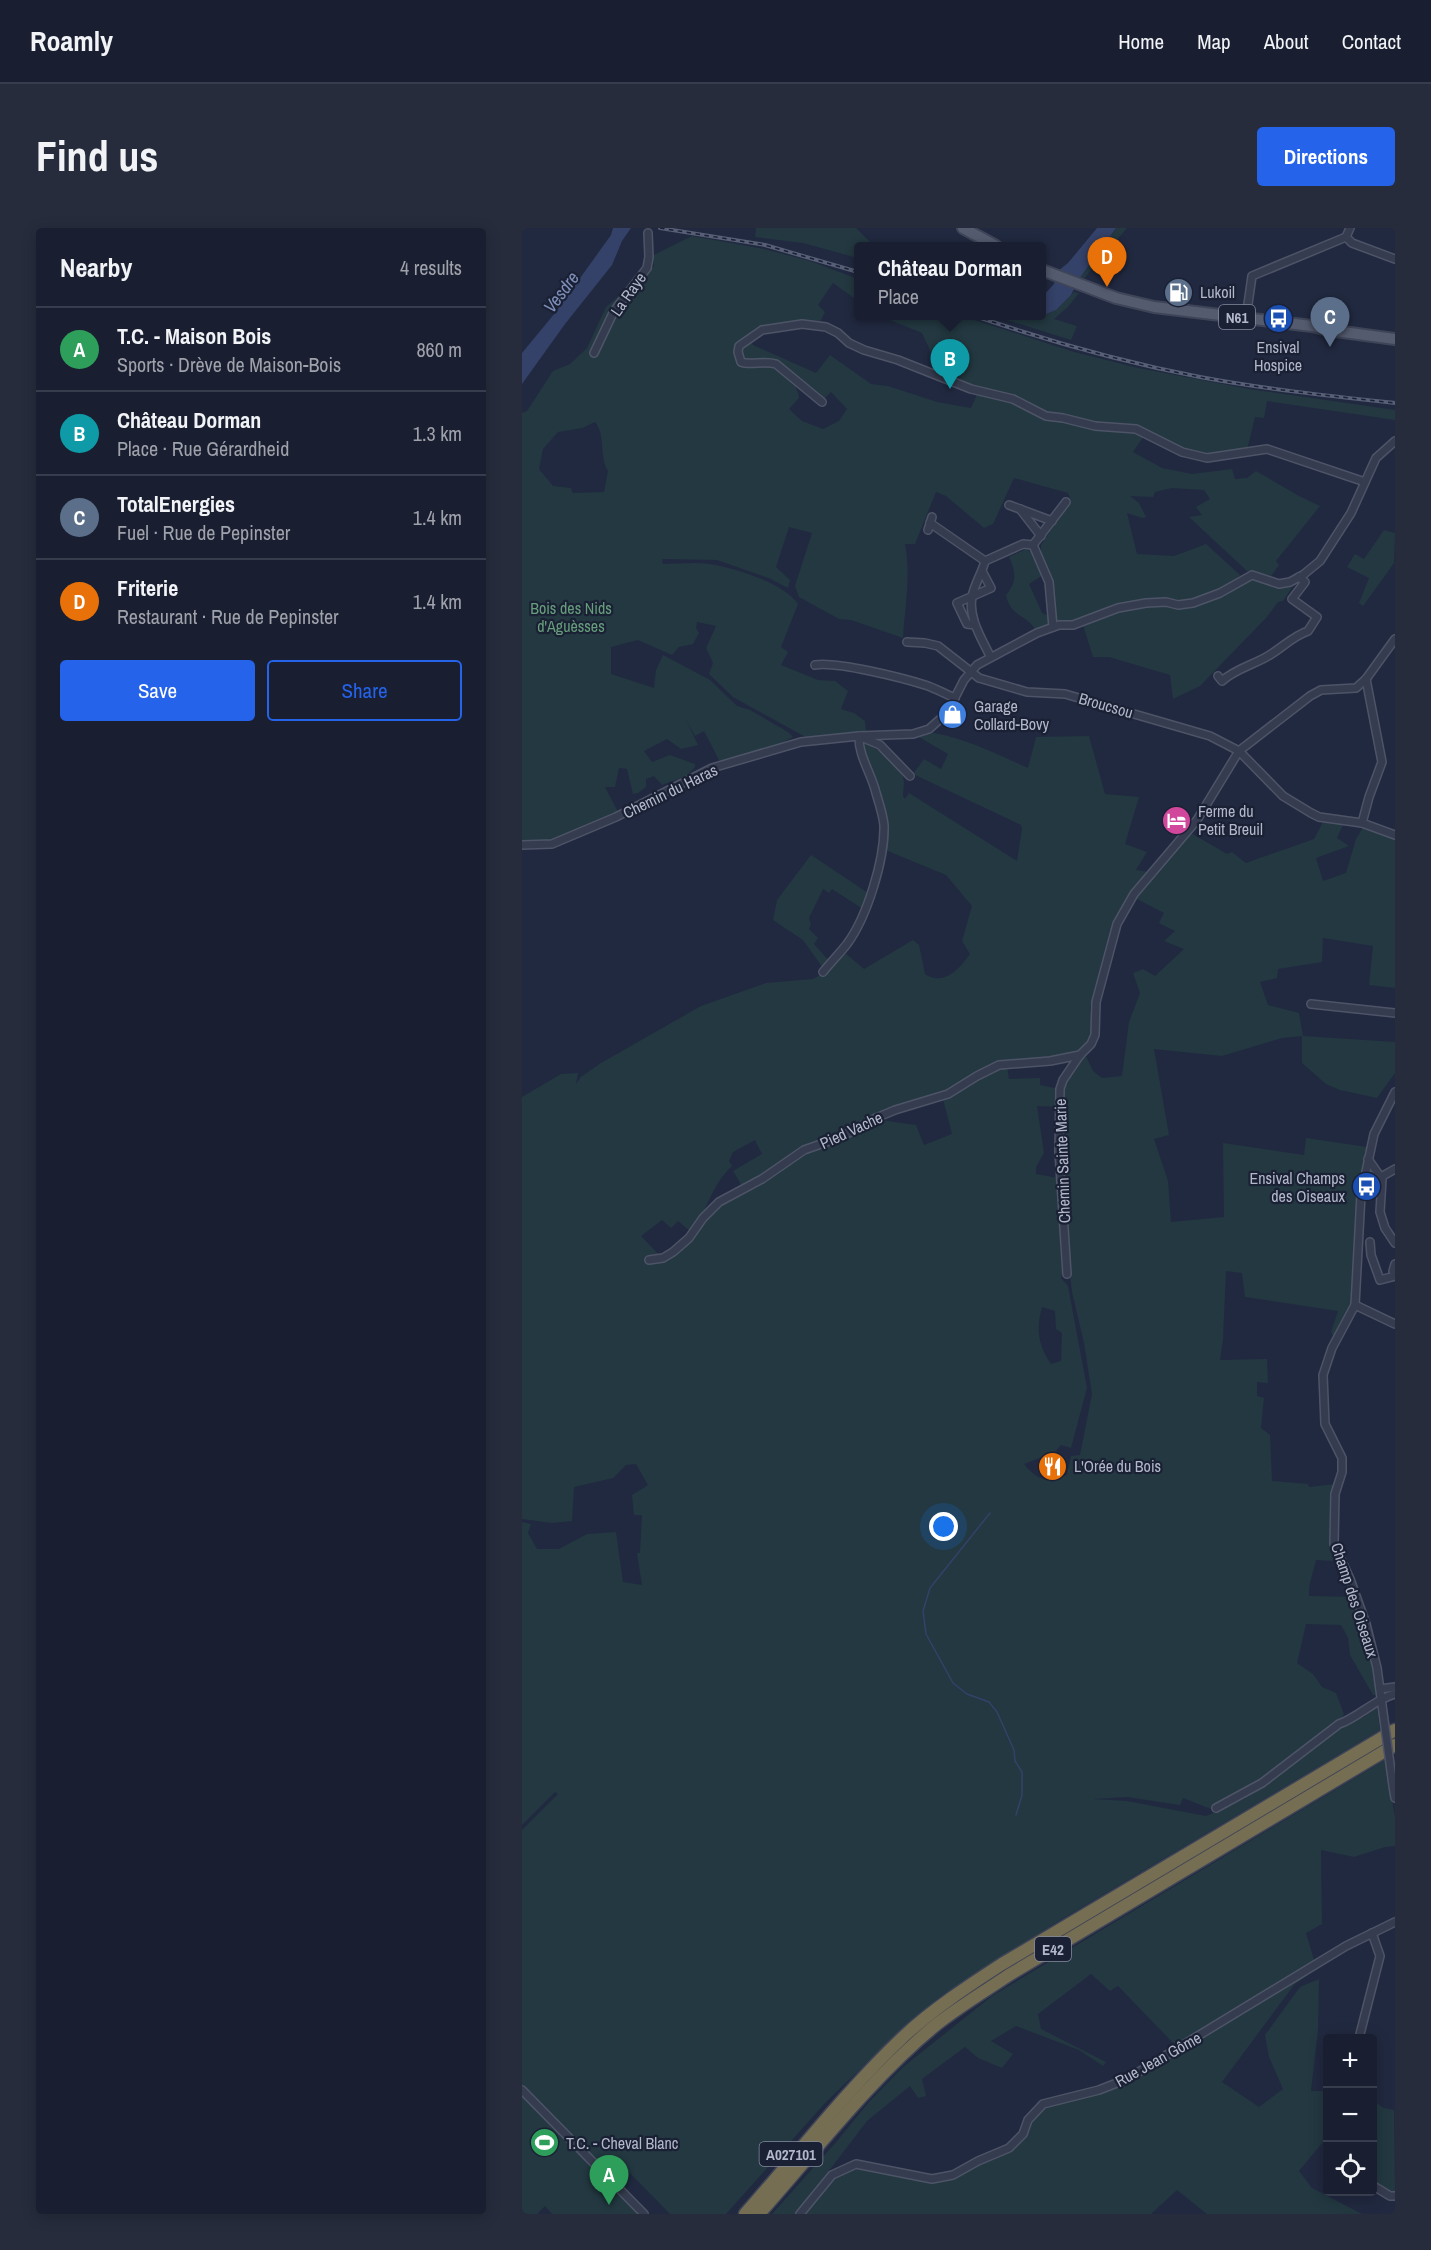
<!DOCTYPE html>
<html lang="en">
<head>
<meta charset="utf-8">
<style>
	body { margin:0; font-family:"Archivo Narrow",sans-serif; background:#262c3c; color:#f1f3f6 }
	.controls { position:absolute; right:18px; bottom:18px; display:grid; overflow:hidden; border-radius:6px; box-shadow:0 3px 15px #0003 }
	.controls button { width:54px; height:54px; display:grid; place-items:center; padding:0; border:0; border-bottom:2px solid #373d4c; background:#191f30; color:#f1f3f6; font:30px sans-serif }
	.you { position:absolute; left:422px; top:1299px; width:21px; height:21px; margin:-15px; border:4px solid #fff; border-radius:50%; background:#1a73e8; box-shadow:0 0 0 9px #1a73e833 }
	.badge { display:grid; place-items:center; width:39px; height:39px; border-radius:50%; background:#2563eb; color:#fff; font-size:20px; font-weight:700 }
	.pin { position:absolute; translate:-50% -50px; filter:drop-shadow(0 2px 3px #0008) }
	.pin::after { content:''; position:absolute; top:32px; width:21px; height:18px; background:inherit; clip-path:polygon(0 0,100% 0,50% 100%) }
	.popup { position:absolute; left:332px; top:14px; width:192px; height:78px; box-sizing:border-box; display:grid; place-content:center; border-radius:6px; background:#191f30; filter:drop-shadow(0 2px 4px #0005); font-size:20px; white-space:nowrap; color:#9fa2ab }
	.popup b { font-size:22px; color:#f1f3f6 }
	.popup::after { content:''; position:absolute; left:50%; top:100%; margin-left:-12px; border:12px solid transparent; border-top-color:#191f30 }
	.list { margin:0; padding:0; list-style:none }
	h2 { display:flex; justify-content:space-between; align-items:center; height:78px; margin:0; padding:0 24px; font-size:26px }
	h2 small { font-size:20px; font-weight:400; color:#9fa2ab }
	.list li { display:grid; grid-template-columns:39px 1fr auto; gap:18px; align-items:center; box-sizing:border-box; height:84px; padding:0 24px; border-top:2px solid #373d4c }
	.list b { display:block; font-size:22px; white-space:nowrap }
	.list p { margin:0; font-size:20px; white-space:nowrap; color:#9fa2ab }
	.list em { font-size:20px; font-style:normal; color:#9fa2ab }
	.actions { display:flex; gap:12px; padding:18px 24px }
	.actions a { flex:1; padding:14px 0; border:2px solid #2563eb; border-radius:6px; text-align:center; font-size:21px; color:#2563eb }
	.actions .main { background:#2563eb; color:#fff }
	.icon { flex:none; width:33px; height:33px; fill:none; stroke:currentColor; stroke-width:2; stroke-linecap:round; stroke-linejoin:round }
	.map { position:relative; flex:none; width:873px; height:1986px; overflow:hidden; border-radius:6px }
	header { display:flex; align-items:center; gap:36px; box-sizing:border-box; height:84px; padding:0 30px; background:#191f30; border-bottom:2px solid #373d4c }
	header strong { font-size:28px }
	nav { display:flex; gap:33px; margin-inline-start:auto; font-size:21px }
	.intro { display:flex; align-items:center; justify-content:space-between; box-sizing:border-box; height:144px; padding:0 36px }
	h1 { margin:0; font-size:42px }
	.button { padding:15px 27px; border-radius:6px; background:#2563eb; color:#fff; font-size:21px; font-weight:700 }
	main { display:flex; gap:36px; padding:0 36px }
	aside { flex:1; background:#191f30; border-radius:6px; box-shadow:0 3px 15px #0003 }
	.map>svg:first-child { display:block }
	.green { fill:#233841; fill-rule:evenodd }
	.water { fill:#344168 }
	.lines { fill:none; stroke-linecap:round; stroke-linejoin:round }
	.stream { stroke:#344168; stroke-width:1.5 }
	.minor-casing { stroke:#4e5467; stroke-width:10 }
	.primary-casing { stroke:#3f4558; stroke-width:14 }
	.motorway-casing { stroke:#3e4457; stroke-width:15 }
	.minor { stroke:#363c4f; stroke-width:7 }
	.primary { stroke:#545b6f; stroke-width:10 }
	.motorway { stroke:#766e52; stroke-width:12 }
	.rail-casing { stroke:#575f77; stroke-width:4 }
	.rail { stroke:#1b2134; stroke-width:1.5; stroke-dasharray:4.5; stroke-linecap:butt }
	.minor-bridge-casing { stroke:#4e5467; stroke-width:10; stroke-linecap:butt }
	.minor-bridge { stroke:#363c4f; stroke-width:7 }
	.labels { text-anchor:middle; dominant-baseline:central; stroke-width:4.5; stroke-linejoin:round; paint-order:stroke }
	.shield { fill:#1b2134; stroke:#858a9d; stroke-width:1.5 }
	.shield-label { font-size:15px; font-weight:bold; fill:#b2b7ca }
	.poi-label { font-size:16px; fill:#b2b7ca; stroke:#1b2134; text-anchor:start }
	.street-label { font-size:16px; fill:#b2b7ca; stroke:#1b2134 }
	.park-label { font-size:16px; fill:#669e7c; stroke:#1b2134 }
	.water-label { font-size:18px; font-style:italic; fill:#7e8eb9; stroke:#1b2134 }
</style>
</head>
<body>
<header>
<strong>Roamly</strong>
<nav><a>Home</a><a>Map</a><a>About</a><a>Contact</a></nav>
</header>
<div class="intro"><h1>Find us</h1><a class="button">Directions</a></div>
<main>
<aside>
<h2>Nearby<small>4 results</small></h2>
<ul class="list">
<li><span class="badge" style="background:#2e9e5b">A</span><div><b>T.C. - Maison Bois</b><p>Sports · Drève de Maison-Bois</p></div><em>860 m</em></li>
<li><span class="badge" style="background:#0f9aa8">B</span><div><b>Château Dorman</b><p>Place · Rue Gérardheid</p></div><em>1.3 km</em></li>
<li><span class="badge" style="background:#5c6f8a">C</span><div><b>TotalEnergies</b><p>Fuel · Rue de Pepinster</p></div><em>1.4 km</em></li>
<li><span class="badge" style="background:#e8710a">D</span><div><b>Friterie</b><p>Restaurant · Rue de Pepinster</p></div><em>1.4 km</em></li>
</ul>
<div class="actions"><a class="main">Save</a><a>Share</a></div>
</aside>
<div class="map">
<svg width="873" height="1986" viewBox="0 0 873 1986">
	<rect width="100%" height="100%" fill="#212940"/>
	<g class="green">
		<polygon points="234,0 334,0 348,14 343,18 336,18 336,25 332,29 281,15 233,9"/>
		<polygon points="594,0 605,0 560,53 557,51"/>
		<path d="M170,8L242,21L288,33L336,51V73L311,55L296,77L303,84L297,96L244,98L231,103L212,122V127L218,138C227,137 239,134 247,136C263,139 276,156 277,170L267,181L280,193L301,201L317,193L325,181L309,164L301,172L253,135L224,133L214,126L227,111L231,117L294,145L308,127L349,156L366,158L415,174L449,180L457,162L414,147L415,137L400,105L358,88H440L552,124L616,140L727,161L873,182V192L745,173L742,190L733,189L725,222L698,227H674L624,205L611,224L640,240L670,246L710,241L713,251L725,250L734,243L777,268L798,278L754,333L757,337L747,351L734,343H725L667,289L680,287L674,279L688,271L682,262L650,260L633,264L631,269L608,268L617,275L624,289L620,290L605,285L615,326L652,328L684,316L718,347L711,355L684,369L662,375L640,372L553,393H536L533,388L529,350L519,325V317L543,281L548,277L549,273L546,265L492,250L471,296L462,300L424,268L414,264L393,316H383C389,346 383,379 381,410L329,392L317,391L277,369L273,358L290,305L267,299L254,339L268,352L266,360L249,351L195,332L140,331L141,336C156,336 173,334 188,336C213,340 262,355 276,376L259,419L266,424L259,437L296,452L313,453L326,463L319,481L332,485L343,493L344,504L287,511L211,469L187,446L191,435L184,420L194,398L175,394L174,400L177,405L171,416L157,419L150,427L116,412L89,419V446L132,460L134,442L141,427L188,452L215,478L228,482L266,504L271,509L244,523L198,534L182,503L173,508L164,492L176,517L159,521L145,511L122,523L130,534L148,527L173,536V539L164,548L140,557L132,548L124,551V559L116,565L111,566L105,541L97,540L93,559H83L96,584L28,616H0V185L5,183L31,143L48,136L65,120L84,79L132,38L130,28ZM73,194C84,207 77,229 86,243L82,264L51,265L49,260L31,258L17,241L21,221L36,204L60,200Z"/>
		<polygon points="552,64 557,65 546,79 532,91 555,98 549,112 472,88 500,88 512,91 534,82"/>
		<polygon points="862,302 873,305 872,335 841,378 837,375 847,350 825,339 833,326 842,331"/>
		<path d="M504,321C514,325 517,338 521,347L507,356L520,385L527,388V397L514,403C505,386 489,390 484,367C495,354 494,344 487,329Z"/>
		<polygon points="731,350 759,359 768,357 770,359 761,373 756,374 744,390 678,458 651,471 648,447 587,429 571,429 561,397 600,381 642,376 663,380 687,373"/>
		<path d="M412,505C445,511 475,526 506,540L514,509L567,508L583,566L617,569L603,616L625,624L614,642L627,644L602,676L590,701L568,780L571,798L569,809L561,822L520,832L480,835L463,841L428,864L349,889L326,903L282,920L221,960L211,943L240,926L233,912L211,924L207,933L210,938C190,956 185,984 169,1004L156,993L149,1000L140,992L119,1008L140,1030L164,1013L200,974L239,955L279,926L316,914L358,892L394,897L402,917L430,906L421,871L462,846L485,838L487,851L518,850V857L536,861V879L515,878L522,925L514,939V946L536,950L538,992L544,1036L539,1050L546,1058L565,1160L549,1220L539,1217L533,1224L502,1236C515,1252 526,1256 545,1247L549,1228L558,1227L570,1166L562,1115L550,1064L546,1030L540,905L542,858L563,826L571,843L580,850L600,848L607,794L618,765L611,745L621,741L633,748L662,721L642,713L653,703L637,695L642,685L613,670L669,605L705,626L710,624L724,635L792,611L801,594L821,597L815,610L827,618L794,630L801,653L824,645L834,611L842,598L873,610V760L847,757L851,718L801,710L800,734L756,741L755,750L738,754L746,777L777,785L781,808L873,814V845L855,870L818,862L804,856L780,835V808L760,810L700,828L632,821L647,907L632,911L646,953L649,994L702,989L701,915L782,927L784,910L845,919L840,941L828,1094L814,1114L809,1104L816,1083L723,1069L720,1045L704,1043L701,1111L698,1132L745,1131L746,1155L735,1154V1168L742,1170L739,1200L748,1207L750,1253L786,1256L787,1259L814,1256L808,1278L811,1333L794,1332L787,1359V1368L833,1369L850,1431L856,1467H851L828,1427L826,1410L819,1397L784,1396L775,1435L791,1446L800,1459L814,1465L822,1486L814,1498L747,1549L689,1581L661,1570L658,1577L605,1569L571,1571L605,1573L684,1588L722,1571L749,1553L821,1498L842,1489L855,1479L858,1502L540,1691L459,1741L415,1771L376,1805L303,1875L204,1986H148L103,1940L92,1947H87L0,1859V1602L36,1566L33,1564L0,1597V1294L9,1296L6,1305L15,1321H37L65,1306L94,1304L101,1354L120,1357L115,1325H118L120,1287H112L110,1267L126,1257L114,1236L104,1237L91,1250L52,1259L50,1293L30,1295L0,1291V869L39,846L56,845L54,856L59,849L79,835L179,778L244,755L291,751L302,745L322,724L342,741L391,712L397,717L403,746C422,759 438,740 448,726L440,713L450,678L424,647L361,621L364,590L341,515C352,517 378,538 381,549C383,554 381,563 381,568L383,571L387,565L495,633L500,601L499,597L391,546L402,531L419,541L426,526L397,509ZM520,1079L533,1083L534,1101L540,1105L539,1133L529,1136C516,1117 514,1101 520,1079Z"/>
		<polygon points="289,627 346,665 341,681 310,661 307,665 301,661 287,690 289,696 287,701 296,710 292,716 308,734 301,740 281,712 251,692 255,672"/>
		<polygon points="863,1532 873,1589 873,1618 863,1619 832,1629 799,1622 800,1696 784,1705 793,1735 744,1766 708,1784 654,1818 596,1758 588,1763 569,1746 516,1786 519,1801 584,1834 581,1838 557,1822 494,1798 469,1813 491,1826 480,1840 456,1830 443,1819 400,1851 404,1868 396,1870 388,1858 345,1893 274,1986 250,1986 315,1913 347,1874 381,1839 470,1768"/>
		<polygon points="785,1745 786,1747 772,1757 700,1854 737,1879 761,1861 747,1829 743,1807 778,1759 797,1751 796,1802 789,1863 805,1863 805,1919 800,1915 777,1943 790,1960 840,1986 685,1986 655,1962 629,1986 284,1986 303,1961 318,1946 336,1941 360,1943 409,1953 489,1920 502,1911 510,1892 521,1880 595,1860"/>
		<polygon points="0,1866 18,1887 21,1887 87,1955 85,1956 86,1959 93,1961 93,1964 98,1966 117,1986 30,1986 23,1978 15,1986 0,1986"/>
		<polygon points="850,1872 862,1880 872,1882 873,1964 868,1965 851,1952"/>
	</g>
	<g class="water">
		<polygon points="91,0 109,0 100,13 90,37 43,96 0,156 0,125 33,85 89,7"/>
		<polygon points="575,0 594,0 557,51 549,67 534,82 512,91 500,88 520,88 520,69 532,56 536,43 546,35"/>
	</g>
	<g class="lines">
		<polyline class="stream" points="468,1285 408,1360 401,1383 404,1406 431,1455 445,1466 467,1474 475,1484 492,1522 493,1533 500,1544 500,1567 494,1587"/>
		<defs>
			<g id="minor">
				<polyline points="824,9 830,15 873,31"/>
				<polyline points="824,9 828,0"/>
				<polyline points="724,90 730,48 824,9"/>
				<polyline points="72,125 92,83 125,40 127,29 126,5"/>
				<path d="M300,174L254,136C241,132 229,138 219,134L216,124L217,118L240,102L280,96L304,99L316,105L327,115L342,122L376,132L449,161L491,171L524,188L541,190L573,198L614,201L660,224L685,230L745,221L843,254"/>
				<polyline points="487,277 530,293"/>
				<polyline points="498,281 519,308"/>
				<polyline points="408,295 463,333"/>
				<polyline points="406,302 410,289"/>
				<polyline points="511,317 527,354 531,399"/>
				<polyline points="453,397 445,396 435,375 469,360 460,343"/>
				<polyline points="385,414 403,415 416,418 457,450 505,464 543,466 688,508 717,523 761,568 789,585 797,589 840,595 873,607"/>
				<path d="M468,428C460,411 446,390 450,369C452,357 460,345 463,333L501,316L511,317L544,274"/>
				<path d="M293,437C314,433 381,450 403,457C413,460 423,466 433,470"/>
				<path d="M696,448L700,453C713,441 731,437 746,428C760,420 771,408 786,403L795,389L770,371L783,354L777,349"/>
				<polyline points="339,509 358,517 388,548"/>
				<polyline points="840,595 847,569 860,534 844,451"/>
				<polyline points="0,617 30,616 94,589 190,540 279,514 337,508 391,506 407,501 425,485 442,452 455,437 515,405 537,397 551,397 596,380 624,375 644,374 656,377 671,375 698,365 730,347 757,356 768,354 781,347 798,333 829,285 854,230 873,213"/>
				<path d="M301,744C309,734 318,725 325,716C345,689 363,631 362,597C361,587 357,575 354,565C350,547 336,527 337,508"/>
				<polyline points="789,776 873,785"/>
				<polyline points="846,931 860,951 858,984 863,1000 873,1015"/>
				<polyline points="859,949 873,941"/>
				<polyline points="848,1014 849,1027 858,1052 873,1048 871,1043 873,1036"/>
				<polyline points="127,1032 141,1030 151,1024 167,1010 181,990 197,974 240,951 282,922 319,909 354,890 373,882 426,866 455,848 477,837 528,833 558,827"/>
				<polyline points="545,1046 537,924 538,861 541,852 558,827 569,816 573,807 574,774 595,696 612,666 675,592 717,523 788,468 799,462 834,460 844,451 873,411"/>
				<polyline points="833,1077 873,1096"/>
				<polyline points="858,1461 873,1459"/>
				<polyline points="860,1477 855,1440 844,1396 828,1351 812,1316 813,1266 820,1244 820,1230 803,1196 801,1147 810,1120 833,1077 839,967 852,906 873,864"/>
				<polyline points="871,1558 873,1570"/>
				<path d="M694,1580L740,1555L817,1496C837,1489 853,1471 873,1466"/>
				<polyline points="837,1810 858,1728 850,1705"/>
				<polyline points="0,1862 122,1986"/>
				<polyline points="850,1957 868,1968 873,1968"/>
				<polyline points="278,1986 310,1947 334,1936 410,1951 431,1947 456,1933 487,1920 501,1906 506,1892 521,1876 577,1862 605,1851 824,1718 873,1694"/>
			</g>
			<g id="primary">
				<polyline points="441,0 474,18"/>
				<polyline points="520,42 594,70 632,79 790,98 806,102 873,111"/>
			</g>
			<g id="motorway">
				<path d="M223,1986C275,1927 324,1863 381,1809C411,1781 446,1758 480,1736L873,1502"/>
				<path d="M237,1986C293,1923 350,1849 415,1796C438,1778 463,1763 487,1747L873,1517"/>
			</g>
		</defs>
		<use href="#minor" class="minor-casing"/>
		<use href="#primary" class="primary-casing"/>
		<use href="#motorway" class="motorway-casing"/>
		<use href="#minor" class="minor"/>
		<use href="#primary" class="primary"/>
		<use href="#motorway" class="motorway"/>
		<defs>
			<g id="rail">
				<polyline points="138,0 243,17 336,44"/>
				<path d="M453,88C526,113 601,134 678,149C742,161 808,168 873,175"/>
			</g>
		</defs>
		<use href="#rail" class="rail-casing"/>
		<use href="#rail" class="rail"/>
		<defs>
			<polyline id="minor-bridge" points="860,1477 871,1558"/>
		</defs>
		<use href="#minor-bridge" class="minor-bridge-casing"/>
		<use href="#minor-bridge" class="minor-bridge"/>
	</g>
	<defs>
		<symbol id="fuel-disc" viewBox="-11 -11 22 22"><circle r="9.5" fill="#5c6f8a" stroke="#1b2134"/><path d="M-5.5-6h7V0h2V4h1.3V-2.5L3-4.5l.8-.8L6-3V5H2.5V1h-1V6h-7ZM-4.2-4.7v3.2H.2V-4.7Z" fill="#fff"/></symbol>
		<symbol id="bus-disc" viewBox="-11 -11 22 22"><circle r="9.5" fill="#1a4fb4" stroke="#1b2134"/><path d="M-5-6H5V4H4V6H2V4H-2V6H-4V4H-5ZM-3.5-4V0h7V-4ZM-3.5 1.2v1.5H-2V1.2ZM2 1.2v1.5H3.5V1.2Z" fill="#fff"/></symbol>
		<symbol id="shop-disc" viewBox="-11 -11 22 22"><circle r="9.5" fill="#3f7fe0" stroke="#1b2134"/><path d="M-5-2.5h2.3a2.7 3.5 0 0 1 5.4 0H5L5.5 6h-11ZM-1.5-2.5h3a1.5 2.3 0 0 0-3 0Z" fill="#fff"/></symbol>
		<symbol id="hotel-disc" viewBox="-11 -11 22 22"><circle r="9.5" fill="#d1479c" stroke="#1b2134"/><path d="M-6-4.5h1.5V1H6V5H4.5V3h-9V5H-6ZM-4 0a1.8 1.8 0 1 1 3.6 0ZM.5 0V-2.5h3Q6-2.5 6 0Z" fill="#fff"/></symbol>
		<symbol id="restaurant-disc" viewBox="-11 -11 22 22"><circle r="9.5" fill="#e8710a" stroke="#1b2134"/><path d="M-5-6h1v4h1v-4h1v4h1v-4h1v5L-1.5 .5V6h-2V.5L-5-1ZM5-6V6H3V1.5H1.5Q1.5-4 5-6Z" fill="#fff"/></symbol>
		<symbol id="stadium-disc" viewBox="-11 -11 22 22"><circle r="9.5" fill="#2e9e5b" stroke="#1b2134"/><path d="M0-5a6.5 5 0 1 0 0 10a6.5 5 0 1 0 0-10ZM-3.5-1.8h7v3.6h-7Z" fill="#fff"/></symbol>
	</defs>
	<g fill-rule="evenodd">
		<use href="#fuel-disc" x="640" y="48" width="33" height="33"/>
		<use href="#bus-disc" x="740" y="74" width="33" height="33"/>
		<use href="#shop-disc" x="414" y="470" width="33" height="33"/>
		<use href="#hotel-disc" x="638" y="576" width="33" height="33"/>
		<use href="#bus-disc" x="828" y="942" width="33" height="33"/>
		<use href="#restaurant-disc" x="514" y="1222" width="33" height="33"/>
		<use href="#stadium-disc" x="6" y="1898" width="33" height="33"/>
	</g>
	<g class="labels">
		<g class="shield">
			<rect x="697" y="77" width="36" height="24" rx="4.5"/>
			<rect x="513" y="1709" width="36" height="24" rx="4.5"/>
			<rect x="237.5" y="1914" width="63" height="24" rx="4.5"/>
		</g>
		<g class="shield-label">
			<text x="715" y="89">N61</text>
			<text x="531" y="1721">E42</text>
			<text x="269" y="1926">A027101</text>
		</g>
		<g class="poi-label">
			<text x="678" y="64">Lukoil</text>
			<text x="756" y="119" text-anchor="middle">Ensival<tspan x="756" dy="18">Hospice</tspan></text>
			<text x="452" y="478">Garage<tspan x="452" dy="18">Collard-Bovy</tspan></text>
			<text x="676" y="583">Ferme du<tspan x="676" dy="18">Petit Breuil</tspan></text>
			<text x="823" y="950" text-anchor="end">Ensival Champs<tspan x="823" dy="18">des Oiseaux</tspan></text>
			<text x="552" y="1238">L'Orée du Bois</text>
			<text x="44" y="1915">T.C. - Cheval Blanc</text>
		</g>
		<g class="street-label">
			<text transform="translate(106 66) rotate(-55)">La Raye</text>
			<text transform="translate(584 477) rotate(16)">Broucsou</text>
			<text transform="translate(148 563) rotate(-26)">Chemin du Haras</text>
			<text transform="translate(329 902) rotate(-25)">Pied Vache</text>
			<text transform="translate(540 933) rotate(-92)">Chemin Sainte Marie</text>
			<text transform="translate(833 1372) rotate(72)">Champ des Oiseaux</text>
			<text transform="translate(636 1831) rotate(-29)">Rue Jean Gôme</text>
		</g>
		<g class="park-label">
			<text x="49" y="380">Bois des Nids<tspan x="49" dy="18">d'Aguèsses</tspan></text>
		</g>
		<g class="water-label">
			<text transform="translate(39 64) rotate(-53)">Vesdre</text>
		</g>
	</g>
</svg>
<div class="controls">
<button>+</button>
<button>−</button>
<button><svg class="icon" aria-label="locate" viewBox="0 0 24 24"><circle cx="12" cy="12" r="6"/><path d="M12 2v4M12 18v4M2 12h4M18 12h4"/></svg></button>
</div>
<div class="you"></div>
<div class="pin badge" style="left:87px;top:1977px;background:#2e9e5b">A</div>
<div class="pin badge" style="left:428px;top:161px;background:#0f9aa8">B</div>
<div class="popup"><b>Château Dorman</b>Place</div>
<div class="pin badge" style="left:808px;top:119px;background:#5c6f8a">C</div>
<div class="pin badge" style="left:585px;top:59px;background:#e8710a">D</div>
</div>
</main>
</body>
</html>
